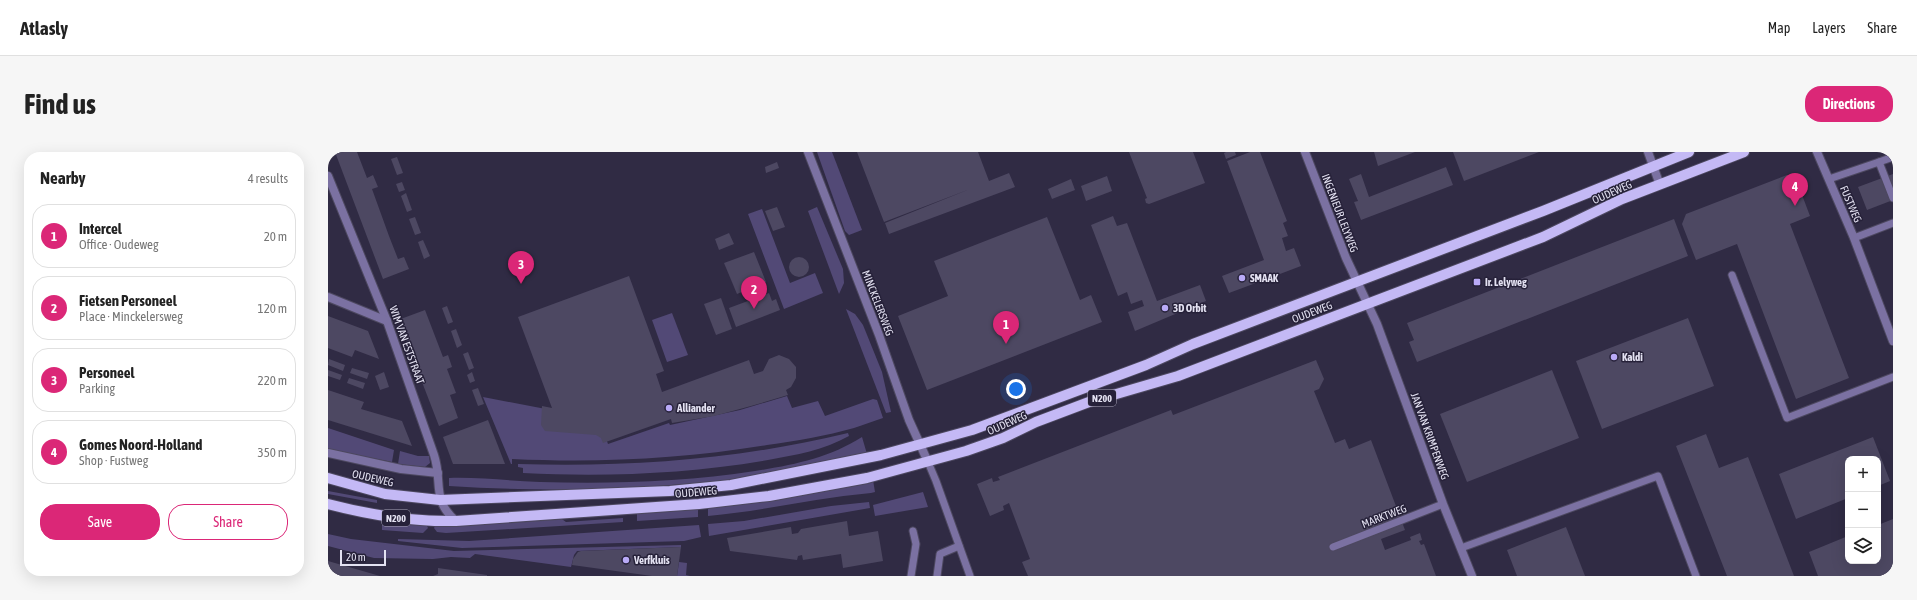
<!DOCTYPE html>
<html lang="en">
<head>
<meta charset="utf-8">
<style>
	body { margin:0; font-family:"Asap Condensed",sans-serif; background:#f6f6f6; color:#222 }
	.controls { position:absolute; right:12px; bottom:12px; display:grid; overflow:hidden; border-radius:8px; box-shadow:0 4px 16px #0002 }
	.controls button { width:36px; height:36px; display:grid; place-items:center; padding:0; border:0; border-bottom:1px solid #e0e0e0; background:#fff; color:#222; font:20px sans-serif }
	.scale { position:absolute; left:12px; bottom:10px; width:46px; box-sizing:border-box; padding-left:4px; border:2px solid #e4e2f2; border-top:0; font-size:11px; line-height:14px; white-space:nowrap; color:#e4e2f2; -webkit-text-stroke:3px #262139; paint-order:stroke }
	.you { position:absolute; left:688px; top:237px; width:14px; height:14px; margin:-10px; border:3px solid #fff; border-radius:50%; background:#1a73e8; box-shadow:0 0 0 6px #1a73e833 }
	.badge { display:grid; place-items:center; width:26px; height:26px; border-radius:50%; background:#db2777; color:#fff; font-size:13px; font-weight:700 }
	.pin { position:absolute; translate:-50% -33px; filter:drop-shadow(0 1px 2px #0008) }
	.pin::after { content:''; position:absolute; top:21px; width:14px; height:12px; background:inherit; clip-path:polygon(0 0,100% 0,50% 100%) }
	.list { margin:0; padding:0; list-style:none }
	h2 { display:flex; justify-content:space-between; align-items:center; height:52px; margin:0; padding:0 16px; font-size:17px }
	h2 small { font-size:13px; font-weight:400; color:#767676 }
	.list li { display:grid; grid-template-columns:26px 1fr auto; gap:12px; align-items:center; box-sizing:border-box; height:64px; margin:0 8px 8px; padding:0 8px; border:1px solid #e0e0e0; border-radius:16px }
	.list b { display:block; font-size:15px; white-space:nowrap }
	.list p { margin:0; font-size:13px; white-space:nowrap; color:#767676 }
	.list em { font-size:13px; font-style:normal; color:#767676 }
	.actions { display:flex; gap:8px; padding:12px 16px }
	.actions a { flex:1; padding:9px 0; border:1px solid #db2777; border-radius:16px; text-align:center; font-size:14px; color:#db2777 }
	.actions .main { background:#db2777; color:#fff }
	.icon { flex:none; width:22px; height:22px; fill:none; stroke:currentColor; stroke-width:2; stroke-linecap:round; stroke-linejoin:round }
	.map { position:relative; flex:none; width:1565px; height:424px; overflow:hidden; border-radius:16px }
	header { display:flex; align-items:center; gap:24px; box-sizing:border-box; height:56px; padding:0 20px; background:#fff; border-bottom:1px solid #e0e0e0 }
	header strong { font-size:19px }
	nav { display:flex; gap:22px; margin-inline-start:auto; font-size:14px }
	.intro { display:flex; align-items:center; justify-content:space-between; box-sizing:border-box; height:96px; padding:0 24px }
	h1 { margin:0; font-size:28px }
	.button { padding:10px 18px; border-radius:16px; background:#db2777; color:#fff; font-size:14px; font-weight:700 }
	main { display:flex; gap:24px; padding:0 24px }
	aside { flex:1; background:#fff; border-radius:16px; box-shadow:0 4px 16px #0002 }
	.map>svg:first-child { display:block }
	.green { fill:#524976 }
	.building { fill:#4d4862 }
	.lines { fill:none; stroke-linecap:round; stroke-linejoin:round }
	.service-casing { stroke:#4d4860; stroke-width:9 }
	.minor-casing { stroke:#4d4860; stroke-width:10 }
	.primary-casing { stroke:#4d4860; stroke-width:12 }
	.service { stroke:#7b71a2; stroke-width:7 }
	.minor { stroke:#7b71a2; stroke-width:8 }
	.primary { stroke:#c4b9f5; stroke-width:10 }
	.poi-dot { fill:#b9aaf7; stroke:#262139; stroke-width:1.5 }
	.labels { text-anchor:middle; dominant-baseline:central; stroke-width:3; stroke-linejoin:round; paint-order:stroke }
	.shield { fill:#262139; stroke:#aba8ba; stroke-width:1 }
	.shield-label { font-size:10px; font-weight:bold; fill:#e4e2f2 }
	.street-label { font-size:11px; fill:#e4e2f2; stroke:#262139 }
	.poi-label { font-size:11px; font-weight:bold; fill:#e4e2f2; stroke:#262139; text-anchor:start }
</style>
</head>
<body>
<header>
<strong>Atlasly</strong>
<nav><a>Map</a><a>Layers</a><a>Share</a></nav>
</header>
<div class="intro"><h1>Find us</h1><a class="button">Directions</a></div>
<main>
<aside>
<h2>Nearby<small>4 results</small></h2>
<ul class="list">
<li><span class="badge">1</span><div><b>Intercel</b><p>Office · Oudeweg</p></div><em>20 m</em></li>
<li><span class="badge">2</span><div><b>Fietsen Personeel</b><p>Place · Minckelersweg</p></div><em>120 m</em></li>
<li><span class="badge">3</span><div><b>Personeel</b><p>Parking</p></div><em>220 m</em></li>
<li><span class="badge">4</span><div><b>Gomes Noord-Holland</b><p>Shop · Fustweg</p></div><em>350 m</em></li>
</ul>
<div class="actions"><a class="main">Save</a><a>Share</a></div>
</aside>
<div class="map">
<svg width="1565" height="424" viewBox="0 0 1565 424">
	<rect width="100%" height="100%" fill="#302b44"/>
	<g class="green">
		<polygon points="489,0 504,0 534,78 521,83 517,79"/>
		<polygon points="489,55 515,117 516,131 511,142 480,59"/>
		<polygon points="434,57 462,131 487,121 495,141 456,157 420,62"/>
		<polygon points="518,157 527,162 535,173 554,220 563,260 558,261"/>
		<polygon points="344,161 360,203 339,210 324,168"/>
		<path d="M459,244L464,256L490,249L497,264L545,247L549,248L555,266C545,269 536,273 526,276C498,284 468,289 439,293C354,307 270,311 184,307V312H183L155,245L223,258L276,281L280,292L341,271L342,273L412,258Z"/>
		<polygon points="0,276 66,298 64,310 0,297"/>
		<path d="M520,281L521,284C496,298 468,303 440,308C359,322 277,325 195,321V316L190,315V312C305,315 407,308 520,281Z"/>
		<path d="M534,285L539,302C504,309 470,319 435,324C332,337 225,341 121,334V326C151,325 182,329 212,330C284,332 356,330 427,319C465,313 501,306 534,285Z"/>
		<polygon points="72,299 90,304 101,304 102,311 97,315 70,312"/>
		<path d="M545,328L547,340L543,341C488,346 435,359 380,364V354L450,348Z"/>
		<polygon points="0,339 49,348 49,351 0,342"/>
		<polygon points="595,340 600,355 547,364 545,353"/>
		<polygon points="541,350 542,356 381,384 380,372 416,369 503,354"/>
		<polygon points="370,356 370,365 309,369 309,359"/>
		<polygon points="231,365 238,370 295,366 295,370 118,381 109,380 106,376 107,374"/>
		<polygon points="54,368 99,374 100,376 95,381 54,378"/>
		<polygon points="371,373 373,385 356,389 134,396 70,389 70,387 141,389"/>
		<polygon points="0,382 23,387 126,399 353,393 353,395 249,399 246,403 243,415 147,402 142,406 123,405 105,407 46,406 0,394"/>
		<polygon points="351,410 359,411 358,423 362,424 349,424"/>
	</g>
	<g class="building">
		<polygon points="7,0 29,0 39,26 45,23 50,35 44,37 61,84 70,107 76,105 81,117 55,127"/>
		<polygon points="529,0 650,0 661,29 681,21 687,35 561,82 557,71 642,37 556,70"/>
		<polygon points="801,0 865,0 877,31 821,52 818,51 817,47 819,46"/>
		<polygon points="898,0 907,0 908,3 898,7 896,1"/>
		<polygon points="922,0 932,0 959,69 955,71 960,84 954,86 958,99 966,96 973,114 901,141 894,124 936,108 899,9"/>
		<polygon points="1046,0 1087,0 1050,14"/>
		<polygon points="1125,0 1211,0 1136,29"/>
		<polygon points="69,5 75,21 69,23 63,7"/>
		<polygon points="449,10 451,16 438,21 437,15"/>
		<polygon points="1118,15 1125,33 1033,68 1026,50 1030,49 1021,27 1033,22 1041,45"/>
		<polygon points="1565,22 1565,48 1539,58 1530,35"/>
		<polygon points="1459,23 1468,27 1482,64 1462,72 1521,226 1468,247 1409,92 1368,108 1354,72 1358,62"/>
		<polygon points="779,24 784,39 758,49 753,34"/>
		<polygon points="743,27 747,38 724,47 720,37"/>
		<polygon points="74,30 77,38 71,40 68,32"/>
		<polygon points="78,41 84,58 79,60 73,44"/>
		<polygon points="449,55 457,75 445,79 437,59"/>
		<polygon points="785,64 789,74 799,71 829,149 872,133 878,149 807,179 800,160 816,154 814,148 803,152 799,140 790,144 763,73"/>
		<polygon points="87,65 93,81 87,83 81,67"/>
		<polygon points="719,65 752,148 763,143 774,170 599,238 570,164 620,144 606,109"/>
		<polygon points="1346,67 1360,104 1089,210 1081,190 1086,188 1079,171"/>
		<polygon points="401,81 406,92 391,98 387,87"/>
		<polygon points="95,88 102,104 96,107 90,90"/>
		<polygon points="426,100 438,130 409,142 396,111"/>
		<circle cx="471" cy="115" r="10"/>
		<polygon points="301,124 336,219 328,222 334,240 421,208 426,222 435,219 441,207 451,203 461,207 468,215 468,226 463,235 458,238 460,243 423,254 386,264 344,271 343,267 275,291 273,286 268,283 217,279 213,273 214,254 224,256 190,165"/>
		<polygon points="441,141 444,149 448,147 452,158 408,175 401,156"/>
		<polygon points="393,146 404,177 388,183 376,152"/>
		<polygon points="119,154 125,170 120,172 114,156"/>
		<polygon points="97,158 115,205 120,203 124,215 119,217 128,241 122,243 130,266 111,274 70,168"/>
		<polygon points="0,164 40,179 51,207 27,198 24,205 0,196"/>
		<polygon points="1360,166 1386,234 1274,277 1248,209"/>
		<polygon points="128,177 134,193 129,196 123,179"/>
		<polygon points="140,200 146,216 141,218 135,202"/>
		<polygon points="1,207 17,213 15,219 0,213"/>
		<polygon points="988,208 996,227 991,237 986,239 1007,291 1017,287 1021,297 1043,288 1077,378 1053,387 1057,398 1083,388 1082,385 1092,381 1094,388 1091,389 1093,393 1096,392 1108,424 700,424 694,410 702,407 681,351 675,354 676,358 662,364 649,332 664,326 665,330 672,328 670,325 843,258 845,263"/>
		<polygon points="24,216 41,221 39,227 22,221"/>
		<polygon points="0,218 14,223 12,228 0,224"/>
		<polygon points="1224,218 1251,286 1139,330 1112,262"/>
		<polygon points="56,220 61,235 52,238 47,224"/>
		<polygon points="144,220 147,229 142,231 139,223"/>
		<polygon points="21,226 37,231 35,237 19,231"/>
		<polygon points="150,236 156,252 150,254 144,238"/>
		<polygon points="0,238 36,250 33,257 74,269 84,294 0,268"/>
		<polygon points="160,268 177,312 125,312 115,285"/>
		<polygon points="1378,282 1391,316 1420,305 1466,424 1399,424 1348,294"/>
		<polygon points="1545,285 1562,329 1550,334 1550,307 1520,307 1520,346 1468,367 1451,322"/>
		<polygon points="1565,367 1565,424 1490,424 1481,400 1520,384 1520,409 1550,409 1550,373"/>
		<polygon points="519,369 521,384 550,379 555,409 515,416 513,402 475,408 474,403 470,404 469,408 402,399 399,386 463,375 464,382 470,381 473,377"/>
		<polygon points="1238,375 1257,424 1189,424 1179,398"/>
		<polygon points="353,395 349,424 324,424 244,413 245,407 250,400 253,399"/>
		<polygon points="0,409 52,424 0,424"/>
		<polygon points="110,416 159,423 159,424 105,424 110,422"/>
	</g>
	<g class="lines">
		<defs>
			<g id="service">
				<polyline points="1551,10 1565,5"/>
				<polyline points="1501,27 1551,10 1565,46"/>
				<polyline points="1526,86 1565,71"/>
				<polyline points="1404,123 1459,266 1565,225"/>
				<polyline points="600,310 608,329 642,424"/>
				<polyline points="1005,395 1115,352"/>
				<polyline points="1133,396 1330,324 1368,424"/>
				<polyline points="583,424 588,392 585,379"/>
				<polyline points="609,424 612,402 631,394"/>
			</g>
			<g id="minor">
				<polyline points="480,0 551,183 581,268 600,310"/>
				<polyline points="977,0 1018,106 1049,172 1115,352 1144,424"/>
				<polyline points="1320,0 1332,33"/>
				<polyline points="1489,0 1526,86 1565,189"/>
				<path d="M0,24L59,169L106,303C115,330 103,348 128,369"/>
				<polyline points="0,145 59,169"/>
				<polyline points="0,301 73,317 110,321"/>
			</g>
			<g id="primary">
				<polyline points="0,326 57,342 112,348 342,339 403,333 553,303 644,278 818,213 865,192 1215,59 1361,0"/>
				<path d="M0,352C42,363 84,370 128,369L371,352L441,344L539,326L638,299L675,286L708,270L761,250L850,224L1215,85L1294,47L1416,0"/>
			</g>
		</defs>
		<use href="#service" class="service-casing"/>
		<use href="#minor" class="minor-casing"/>
		<use href="#primary" class="primary-casing"/>
		<use href="#service" class="service"/>
		<use href="#minor" class="minor"/>
		<use href="#primary" class="primary"/>
	</g>
	<g class="poi-dot">
		<circle cx="914" cy="126" r="4"/>
		<rect x="1145" y="126" width="8" height="8" rx="2"/>
		<circle cx="837" cy="156" r="4"/>
		<circle cx="1286" cy="205" r="4"/>
		<circle cx="341" cy="256" r="4"/>
		<circle cx="298" cy="408" r="4"/>
	</g>
	<g class="labels">
		<g class="shield">
			<rect x="760" y="238" width="28" height="16" rx="3"/>
			<rect x="54" y="358" width="28" height="16" rx="3"/>
		</g>
		<g class="shield-label">
			<text x="774" y="246">N200</text>
			<text x="68" y="366">N200</text>
		</g>
		<g class="street-label">
			<text transform="translate(1284 40) rotate(-24)">OUDEWEG</text>
			<text transform="translate(1523 52) rotate(67)">FUSTWEG</text>
			<text transform="translate(1012 61) rotate(69)">INGENIEUR LELYWEG</text>
			<text transform="translate(550 151) rotate(69)">MINCKELERSWEG</text>
			<text transform="translate(984 160) rotate(-21)">OUDEWEG</text>
			<text transform="translate(79 193) rotate(70)">WIM VAN ESTSTRAAT</text>
			<text transform="translate(679 271) rotate(-24)">OUDEWEG</text>
			<text transform="translate(1102 284) rotate(70)">JAN VAN KRIMPENWEG</text>
			<text transform="translate(45 326) rotate(13)">OUDEWEG</text>
			<text transform="translate(368 340) rotate(-5)">OUDEWEG</text>
			<text transform="translate(1056 364) rotate(-21)">MARKTWEG</text>
		</g>
		<g class="poi-label">
			<text x="922" y="126">SMAAK</text>
			<text x="1157" y="130">Ir. Lelyweg</text>
			<text x="845" y="156">3D Orbit</text>
			<text x="1294" y="205">Kaldi</text>
			<text x="349" y="256">Alliander</text>
			<text x="306" y="408">Verfkluis</text>
		</g>
	</g>
</svg>
<div class="controls">
<button>+</button>
<button>−</button>
<button><svg class="icon" aria-label="layers" viewBox="0 0 24 24"><path d="M12 4l9 5-9 5-9-5zM3 14l9 5 9-5"/></svg></button>
</div>
<div class="scale">20 m</div>
<div class="you"></div>
<div class="pin badge" style="left:678px;top:192px">1</div>
<div class="pin badge" style="left:426px;top:157px">2</div>
<div class="pin badge" style="left:193px;top:132px">3</div>
<div class="pin badge" style="left:1467px;top:54px">4</div>
</div>
</main>
</body>
</html>
